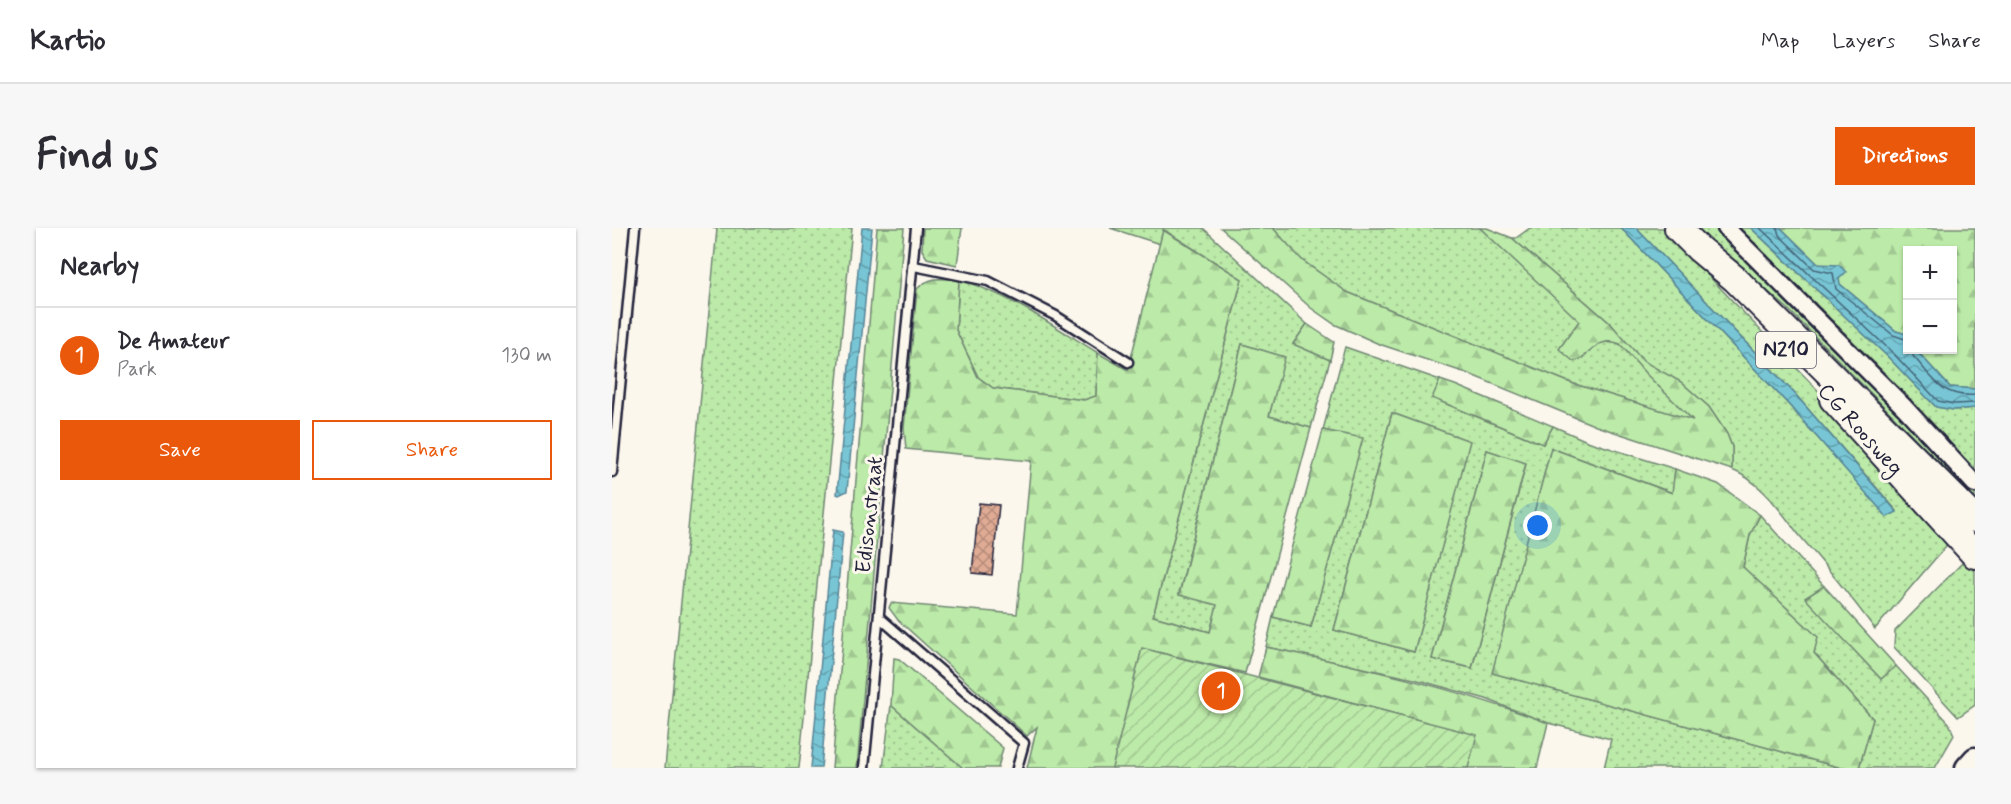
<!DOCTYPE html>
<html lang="en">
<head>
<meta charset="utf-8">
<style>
	body { margin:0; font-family:Mynerve,sans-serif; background:#f7f7f7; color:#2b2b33 }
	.controls { position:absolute; right:18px; top:18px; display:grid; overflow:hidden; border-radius:0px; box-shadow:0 2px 4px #0004 }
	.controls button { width:54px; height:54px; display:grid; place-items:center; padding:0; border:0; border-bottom:2px solid #e1e1e2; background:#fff; color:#2b2b33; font:30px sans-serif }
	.you { position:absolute; left:926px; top:298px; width:21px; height:21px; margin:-15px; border:4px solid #fff; border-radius:50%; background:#1a73e8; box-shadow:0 0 0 9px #1a73e833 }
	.badge { display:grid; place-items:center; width:39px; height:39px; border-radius:50%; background:#ea580c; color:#fff; font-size:20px; font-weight:700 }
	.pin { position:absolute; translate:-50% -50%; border:3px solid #fff; box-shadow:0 2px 6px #0006 }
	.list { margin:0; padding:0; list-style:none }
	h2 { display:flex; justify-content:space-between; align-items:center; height:78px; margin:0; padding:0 24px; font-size:26px }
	h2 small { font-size:20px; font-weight:400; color:#7c7c81 }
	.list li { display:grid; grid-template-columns:39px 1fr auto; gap:18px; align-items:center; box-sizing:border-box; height:96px; padding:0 24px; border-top:2px solid #e1e1e2 }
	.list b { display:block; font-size:22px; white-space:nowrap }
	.list p { margin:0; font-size:20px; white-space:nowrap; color:#7c7c81 }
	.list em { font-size:20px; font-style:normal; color:#7c7c81 }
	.actions { display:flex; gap:12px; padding:18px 24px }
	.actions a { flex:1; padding:14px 0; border:2px solid #ea580c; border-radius:0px; text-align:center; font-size:21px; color:#ea580c }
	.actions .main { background:#ea580c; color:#fff }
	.map { position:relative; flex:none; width:1363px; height:540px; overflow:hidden; border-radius:0px }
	header { display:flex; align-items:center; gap:36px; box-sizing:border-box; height:84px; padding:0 30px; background:#fff; border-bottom:2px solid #e1e1e2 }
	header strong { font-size:28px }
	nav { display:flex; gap:33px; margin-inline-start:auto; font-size:21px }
	.intro { display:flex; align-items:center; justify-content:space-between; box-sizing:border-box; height:144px; padding:0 36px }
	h1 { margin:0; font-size:42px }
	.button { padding:15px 27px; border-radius:0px; background:#ea580c; color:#fff; font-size:21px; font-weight:700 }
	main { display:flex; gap:36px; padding:0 36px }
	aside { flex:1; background:#fff; border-radius:0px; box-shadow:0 2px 4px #0004 }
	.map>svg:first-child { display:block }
	.grass { fill:url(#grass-dots); stroke:#6f8672; stroke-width:1.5; fill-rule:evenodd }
	.forest { fill:url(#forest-firs); stroke:#6f8672; stroke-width:1.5 }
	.garden { fill:url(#garden-furrows); stroke:#6f8672; stroke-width:1.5 }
	.water { fill:url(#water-waves); stroke:#568497; stroke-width:1.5 }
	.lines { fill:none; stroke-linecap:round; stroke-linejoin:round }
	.shore { stroke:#446479; stroke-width:1.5 }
	.building { fill:url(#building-cross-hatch); stroke:#22223b; stroke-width:1.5 }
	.service-casing { stroke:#22223b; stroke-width:13 }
	.minor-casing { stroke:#22223b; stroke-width:21 }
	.secondary-casing { stroke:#22223b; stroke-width:27 }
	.primary-casing { stroke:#22223b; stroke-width:30 }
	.service { stroke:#fbf7ec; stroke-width:8 }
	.minor { stroke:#fbf7ec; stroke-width:16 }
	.secondary { stroke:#fbf7ec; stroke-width:22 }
	.primary { stroke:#fbf7ec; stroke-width:26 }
	.labels { text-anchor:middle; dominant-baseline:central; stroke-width:6; stroke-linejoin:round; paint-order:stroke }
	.shield { fill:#fbf7ec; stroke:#636270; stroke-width:1.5 }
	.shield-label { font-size:21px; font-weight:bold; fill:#22223b }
	.street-label { font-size:22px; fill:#22223b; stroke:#fbf7ec }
</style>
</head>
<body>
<header>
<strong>Kartio</strong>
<nav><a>Map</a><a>Layers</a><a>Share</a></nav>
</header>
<div class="intro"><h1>Find us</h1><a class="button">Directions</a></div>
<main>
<aside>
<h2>Nearby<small></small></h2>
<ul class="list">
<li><span class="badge">1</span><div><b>De Amateur</b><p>Park</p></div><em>130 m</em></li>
</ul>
<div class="actions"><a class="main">Save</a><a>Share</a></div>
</aside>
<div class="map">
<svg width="1363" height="540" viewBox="0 0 1363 540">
	<defs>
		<pattern id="grass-dots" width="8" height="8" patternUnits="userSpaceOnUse" patternTransform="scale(1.5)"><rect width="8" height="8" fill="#bceaa8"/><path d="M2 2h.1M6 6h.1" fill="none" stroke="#a1c892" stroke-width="1.8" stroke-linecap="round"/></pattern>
		<pattern id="forest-firs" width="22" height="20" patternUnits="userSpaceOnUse" patternTransform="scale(1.5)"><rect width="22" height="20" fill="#bceaa8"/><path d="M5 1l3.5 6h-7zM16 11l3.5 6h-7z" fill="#a1c892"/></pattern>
		<pattern id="garden-furrows" width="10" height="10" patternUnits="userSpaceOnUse" patternTransform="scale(1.5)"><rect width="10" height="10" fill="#bceaa8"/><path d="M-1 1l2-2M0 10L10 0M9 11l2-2" fill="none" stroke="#a1c892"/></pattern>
		<pattern id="water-waves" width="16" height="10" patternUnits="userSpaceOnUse" patternTransform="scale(1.5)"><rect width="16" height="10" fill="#78c6d5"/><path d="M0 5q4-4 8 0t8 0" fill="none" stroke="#62a0ae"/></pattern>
		<pattern id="building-cross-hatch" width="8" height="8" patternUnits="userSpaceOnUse" patternTransform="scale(1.5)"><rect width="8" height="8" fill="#e0ab94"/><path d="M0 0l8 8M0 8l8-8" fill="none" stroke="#b58b7a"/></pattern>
	</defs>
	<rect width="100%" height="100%" fill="#fbf7ec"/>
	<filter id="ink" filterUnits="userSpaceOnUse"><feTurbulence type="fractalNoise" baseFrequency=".0167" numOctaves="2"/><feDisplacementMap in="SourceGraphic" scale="12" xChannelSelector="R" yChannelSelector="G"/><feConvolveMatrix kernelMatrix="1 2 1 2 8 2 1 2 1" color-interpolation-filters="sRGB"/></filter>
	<g filter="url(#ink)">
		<g class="grass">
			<polygon points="100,0 240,0 187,540 53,540 105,1"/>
			<polygon points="498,0 591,0 695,96 681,116 718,132 699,200 657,188 672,129 630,116 567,366 606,377 598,404 541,388 630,51 552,2 548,16"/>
			<polygon points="661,0 868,0 993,114 1008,116 1082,193 959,155 732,63 686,29"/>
			<path d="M918,0H1009L1176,176L1275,288L1285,283L1183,166L1024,0H1051L1217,174L1334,314V318L1263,401C1239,369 1214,338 1188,308C1169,284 1149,253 1120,242V219L1115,206L1097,179L1069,154L1031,134L999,96L900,10H904Z"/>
			<polygon points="1082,0 1106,0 1302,194 1363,265 1363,271 1175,80"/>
			<polygon points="1123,0 1139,0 1276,129 1324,179 1342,182 1363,180 1363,246"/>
			<path d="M347,52C398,66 441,98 486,125L484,168L472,172L381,160L366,149L344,102Z"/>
			<path d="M733,119L828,152L821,170L931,216L941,198L975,213L1063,241L1061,265L939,220L881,445L1230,540H992L999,511L936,495L874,471L802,451L654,419L661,389L699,399L750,211L711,202ZM780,185L857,213L802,424L722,402ZM875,222L914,236L860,440L820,431Z"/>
			<polygon points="1148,287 1212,358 1194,370 1269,451 1284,438 1337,495 1342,507 1323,540 1247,540 1261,491 1202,425 1131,339 1138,307"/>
			<polygon points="1353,332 1363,343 1363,477 1346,489 1282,419 1283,403"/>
			<polygon points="279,477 351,540 271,540"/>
		</g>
		<g class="forest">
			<polygon points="265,0 292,0 245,540 220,540"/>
			<polygon points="311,0 350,0 345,37 315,30 310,22"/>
			<polygon points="609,0 661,0 691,33 735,64 959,155 1081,192 1034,146 1008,116 998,113 987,116 969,131 961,133 947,121 967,93 868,0 875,0 900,10 999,96 1031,133 1069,154 1097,179 1115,206 1120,219 1120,242 984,198 857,146 767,116 722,96 699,80"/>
			<polygon points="1169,0 1363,0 1363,161 1338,159 1305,123 1340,122 1340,22 1296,22 1294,106 1284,103 1228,56 1215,38 1206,36"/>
			<path d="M551,2L630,51L541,388L598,404L605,377L567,367L630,116L673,129L657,188L699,200L633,445L532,421L502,540H415L425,499L415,508L286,392L277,380L279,375L405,386L419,233L294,221L292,200L305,61C318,48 329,50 347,52L344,102L366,149L381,160L472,172L484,168L486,125L516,142Z"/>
			<polygon points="695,96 722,114 718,132 681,116"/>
			<polygon points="828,152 843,157 941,198 931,216 820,170"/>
			<polygon points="780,185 858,213 802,424 722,402"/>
			<polygon points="711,202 751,210 699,399 661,389"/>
			<polygon points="939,220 1060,265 1063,241 1106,256 1148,287 1138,307 1131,339 1206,409 1202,425 1261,491 1247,540 1230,540 880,445"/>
			<polygon points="875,222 914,235 860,440 820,431"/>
			<polygon points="1212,358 1284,438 1269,451 1193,370"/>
			<path d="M654,419C750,439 844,460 936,495L925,540H799L810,493L646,449Z"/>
			<polygon points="282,430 287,431 391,520 386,540 351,540 279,477"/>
		</g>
		<polygon class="garden" points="530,420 865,507 856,540 500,540"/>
		<g class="water">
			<polygon points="250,0 260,0 235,263 227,267 225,266"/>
			<polygon points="1009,0 1024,0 1183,166 1285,284 1275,289 1176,176"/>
			<polygon points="1139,0 1169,0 1206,36 1227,37 1234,44 1227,51 1228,56 1284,103 1295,106 1296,122 1307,122 1305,123 1338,159 1363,161 1363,180 1342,182 1324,179 1276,129"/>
			<polygon points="221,302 231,304 209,540 199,540"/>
		</g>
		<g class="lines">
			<g class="shore">
				<polyline points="1148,0 1281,125 1326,173 1342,176 1363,175"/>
				<polyline points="1165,0 1167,7 1202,41 1221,45 1224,61 1281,107 1296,112"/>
				<path d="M1300,122L1301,128C1321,150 1330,170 1363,167"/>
			</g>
		</g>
		<polygon class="building" points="367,275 387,277 380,347 360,345"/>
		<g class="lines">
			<defs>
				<g id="service">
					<polyline points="302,38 376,53 444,88 516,134"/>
					<polyline points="0,244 23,0"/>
					<polyline points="267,389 412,515 405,540"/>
					<polyline points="252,540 304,0"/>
				</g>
				<polyline id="minor" points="1114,0 1292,179 1363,256"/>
				<polyline id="secondary" points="1355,540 1363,531"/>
				<g id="primary">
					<polyline points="1066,0 1087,21 1123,51 1363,291"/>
					<polyline points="1221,171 1363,327"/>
				</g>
			</defs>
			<use href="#service" class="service-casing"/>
			<use href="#minor" class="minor-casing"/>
			<use href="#secondary" class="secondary-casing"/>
			<use href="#primary" class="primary-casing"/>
			<use href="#service" class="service"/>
			<use href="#minor" class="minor"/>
			<use href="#secondary" class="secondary"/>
			<use href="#primary" class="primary"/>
		</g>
	</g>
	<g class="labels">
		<rect class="shield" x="1144" y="104" width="60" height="36" rx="4.5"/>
		<g class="shield-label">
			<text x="1174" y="122">N210</text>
		</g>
		<g class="street-label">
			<text transform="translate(1248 202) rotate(48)">CG Roosweg</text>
			<text transform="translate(258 287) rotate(-84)">Edisonstraat</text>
		</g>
	</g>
</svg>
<div class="controls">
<button>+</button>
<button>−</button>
</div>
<div class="you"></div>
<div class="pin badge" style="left:609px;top:463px">1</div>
</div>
</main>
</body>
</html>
